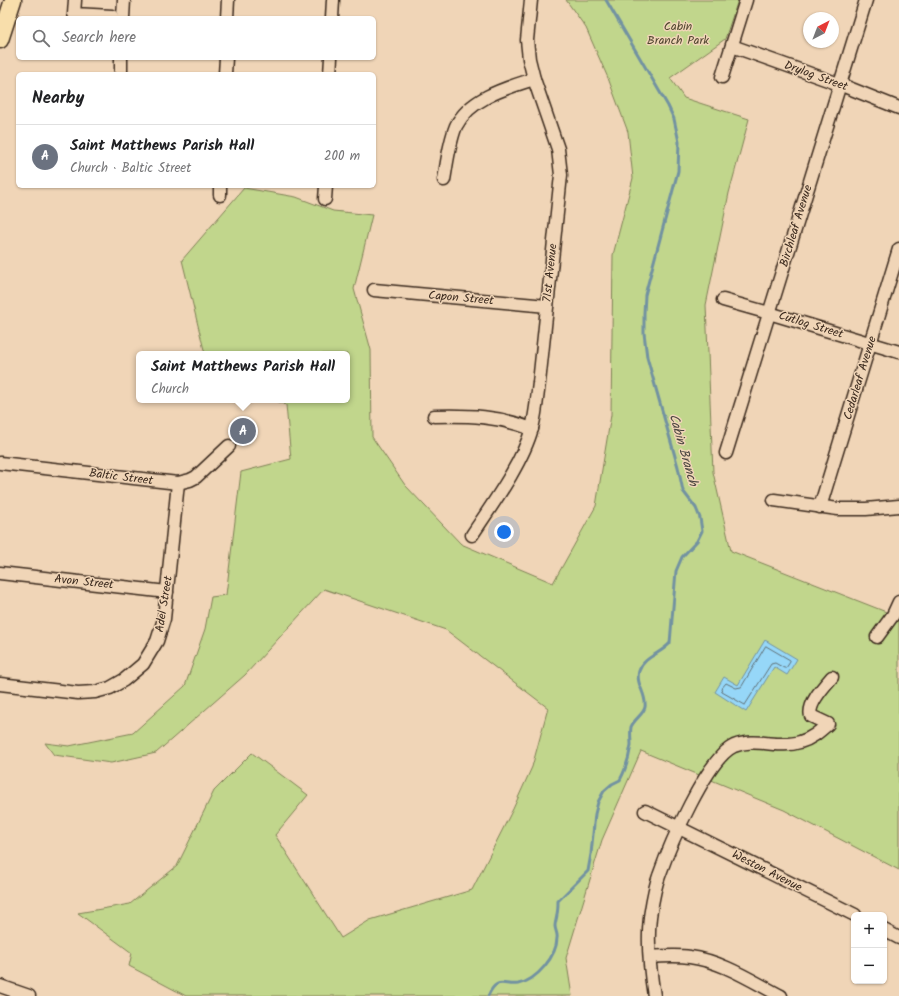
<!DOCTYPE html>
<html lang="en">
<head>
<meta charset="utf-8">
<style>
	body { margin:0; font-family:Kalam,sans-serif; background:#f6f6f6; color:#202124 }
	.controls { position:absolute; right:12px; bottom:12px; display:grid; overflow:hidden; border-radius:6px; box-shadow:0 1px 3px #0004 }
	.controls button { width:36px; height:36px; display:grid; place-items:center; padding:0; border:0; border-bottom:1px solid #e0e0e0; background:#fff; color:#202124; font:20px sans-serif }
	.compass { position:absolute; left:803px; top:12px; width:36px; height:36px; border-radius:50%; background:#fff; box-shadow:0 1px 3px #0004; rotate:42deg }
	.you { position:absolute; left:504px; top:532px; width:14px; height:14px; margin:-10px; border:3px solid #fff; border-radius:50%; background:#1a73e8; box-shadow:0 0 0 6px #1a73e833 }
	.badge { display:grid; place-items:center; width:26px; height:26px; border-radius:50%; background:#d1495b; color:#fff; font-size:13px; font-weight:700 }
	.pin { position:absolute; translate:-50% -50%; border:2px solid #fff; box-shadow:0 1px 4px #0006 }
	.popup { position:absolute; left:136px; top:351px; width:214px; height:52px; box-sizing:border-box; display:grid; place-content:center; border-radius:6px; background:#fff; filter:drop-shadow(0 1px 3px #0005); font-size:13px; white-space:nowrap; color:#757577 }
	.popup b { font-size:15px; color:#202124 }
	.popup::after { content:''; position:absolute; left:50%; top:100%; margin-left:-8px; border:8px solid transparent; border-top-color:#fff }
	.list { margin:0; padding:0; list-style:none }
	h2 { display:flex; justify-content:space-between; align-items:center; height:52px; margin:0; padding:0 16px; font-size:17px }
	h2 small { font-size:13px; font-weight:400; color:#757577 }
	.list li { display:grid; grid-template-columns:26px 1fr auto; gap:12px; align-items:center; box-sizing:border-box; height:64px; padding:0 16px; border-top:1px solid #e0e0e0 }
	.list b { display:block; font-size:15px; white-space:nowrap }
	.list p { margin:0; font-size:13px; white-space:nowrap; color:#757577 }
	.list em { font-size:13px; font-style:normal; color:#757577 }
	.icon { flex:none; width:22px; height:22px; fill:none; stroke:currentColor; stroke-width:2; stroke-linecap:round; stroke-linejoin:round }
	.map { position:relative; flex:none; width:899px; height:996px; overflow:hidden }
	.search { position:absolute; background:#fff; box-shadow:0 1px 3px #0004; left:16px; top:16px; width:360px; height:44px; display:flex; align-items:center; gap:10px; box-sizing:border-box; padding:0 14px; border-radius:6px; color:#757577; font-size:15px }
	.panel { position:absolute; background:#fff; box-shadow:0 1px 3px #0004; left:16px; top:72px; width:360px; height:116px; border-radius:6px }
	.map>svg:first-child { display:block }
	.green { fill:#c1d68c; stroke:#7e8055 }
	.water { fill:#96d7f8; stroke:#7292a1 }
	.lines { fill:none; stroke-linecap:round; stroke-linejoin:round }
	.shore { stroke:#5f6f75; stroke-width:1 }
	.stream { stroke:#7292a1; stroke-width:3 }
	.minor-casing { stroke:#3b2a1e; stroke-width:15 }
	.major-casing { stroke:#3b2a1e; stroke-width:19 }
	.minor { stroke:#f0d5b7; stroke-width:12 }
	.major { stroke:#f8deab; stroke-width:16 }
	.labels { text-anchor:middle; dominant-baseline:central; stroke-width:3; stroke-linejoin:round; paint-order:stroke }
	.park-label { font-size:12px; fill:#4f442e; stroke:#f0d5b7 }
	.street-label { font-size:12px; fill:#3b2a1e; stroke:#f0d5b7 }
	.water-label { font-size:13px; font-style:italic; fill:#49443f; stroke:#f0d5b7 }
</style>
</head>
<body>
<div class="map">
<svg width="899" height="996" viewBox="0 0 899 996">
	<rect width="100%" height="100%" fill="#f0d5b7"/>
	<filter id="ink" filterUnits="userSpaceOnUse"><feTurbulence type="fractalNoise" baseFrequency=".025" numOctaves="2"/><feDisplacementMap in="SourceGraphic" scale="8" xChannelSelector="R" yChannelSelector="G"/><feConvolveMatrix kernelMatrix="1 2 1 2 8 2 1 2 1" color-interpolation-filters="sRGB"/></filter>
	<g filter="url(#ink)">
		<polygon class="green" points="566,0 738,0 725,39 670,78 684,98 749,119 729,193 706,305 713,472 731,551 899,617 899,870 784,810 641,751 602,840 566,958 572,996 186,996 129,966 132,953 78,913 130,904 177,866 214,791 252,753 308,795 275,835 341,938 370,920 472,890 513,809 532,767 548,708 446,630 324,589 245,675 156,753 111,763 54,755 45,743 69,746 133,733 185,686 205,629 211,597 226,595 241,472 291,459 286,405 274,400 347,400 347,354 205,354 182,260 244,188 296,197 333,211 372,215 354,289 371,350 372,437 405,485 461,544 553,583 596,506 611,415 613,255 633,178 628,132 608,78 586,28"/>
		<polygon class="water" points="765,640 797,659 787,675 774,667 746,712 715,692 724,677 738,685"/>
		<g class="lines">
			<polygon class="shore" points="766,646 790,660 790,662 786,668 784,668 775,663 771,664 745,705 722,692 721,689 726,683 736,688 741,687"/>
			<path class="stream" d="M488,996C497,976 503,986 518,984C536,981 557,956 557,938C558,934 555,930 555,926C555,922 557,918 557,914C558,910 558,905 558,901L588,871L591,854L595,814L598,802L604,791L612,784L620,780C626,769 629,758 631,745C631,740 630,733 631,727C634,719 644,714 645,707C647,694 635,684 639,671C644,656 661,654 670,643L676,571L682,557L697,541L702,531L700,518L696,508L683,491L678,467L647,357L644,333V313L645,295L678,171L679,142L674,119L668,106L606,0"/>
			<defs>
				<g id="minor">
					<polyline points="75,0 74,14 112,16"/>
					<polyline points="123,18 124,0"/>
					<polyline points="227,18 228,0"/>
					<polyline points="332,18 333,0"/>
					<polyline points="732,46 839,84 899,108"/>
					<polyline points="121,74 121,58"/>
					<polyline points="225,74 226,58"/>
					<polyline points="330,74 331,58"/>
					<polyline points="722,77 746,0"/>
					<path d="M444,180C447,163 449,143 456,126C470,98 506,88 534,79"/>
					<polyline points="220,195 220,186"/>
					<polyline points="325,199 326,186"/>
					<polyline points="374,290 547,306"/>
					<polyline points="723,300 769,313 899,352"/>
					<path d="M434,416C468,415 500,416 532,429"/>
					<polyline points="726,453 866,0"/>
					<polyline points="0,463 178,483 190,480 196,477 229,446"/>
					<polyline points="774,500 838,509 866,509 899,506"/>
					<polyline points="820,507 899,249"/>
					<path d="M472,535C492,505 523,462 532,428C536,413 537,398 539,383L561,175L558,149L534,79L529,59L527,40L531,0"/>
					<polyline points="0,573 167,592"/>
					<polyline points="877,637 893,615 899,602"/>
					<polyline points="0,684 78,693 95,692 110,688 124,680 143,664 157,641 164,619 178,483"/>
					<polyline points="645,811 855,915"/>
					<polyline points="884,930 899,938"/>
					<path d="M650,957C663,956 677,955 690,957C722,961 752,981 781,996"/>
					<polyline points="0,986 29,996"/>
					<path d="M654,996C650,971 647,943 650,917C652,904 654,889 659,876C669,847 707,758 734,746C756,737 779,749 800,742C811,739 819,732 828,724L811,716C807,704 825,685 832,677"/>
				</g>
				<polyline id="major" points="0,40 13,0"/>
			</defs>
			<use href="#minor" class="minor-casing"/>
			<use href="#major" class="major-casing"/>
			<use href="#minor" class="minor"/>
			<use href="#major" class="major"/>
		</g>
	</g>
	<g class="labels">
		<g class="park-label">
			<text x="678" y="26">Cabin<tspan x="678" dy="14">Branch Park</tspan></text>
		</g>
		<g class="street-label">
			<text transform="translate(816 76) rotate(20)">Drylog Street</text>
			<text transform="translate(796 226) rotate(-73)">Birchleaf Avenue</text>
			<text transform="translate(550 273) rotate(-84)">71st Avenue</text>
			<text transform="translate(461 298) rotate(5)">Capon Street</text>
			<text transform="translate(811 325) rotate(17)">Cutlog Street</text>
			<text transform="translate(860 378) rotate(-73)">Cedarleaf Avenue</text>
			<text transform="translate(121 477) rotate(7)">Baltic Street</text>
			<text transform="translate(84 582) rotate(6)">Avon Street</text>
			<text transform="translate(164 604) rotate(-81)">Adel Street</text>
			<text transform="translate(767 871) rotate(27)">Weston Avenue</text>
		</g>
		<g class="water-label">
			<text transform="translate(683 450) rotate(74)">Cabin Branch</text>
		</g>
	</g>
</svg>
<div class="controls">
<button>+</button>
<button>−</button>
</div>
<svg class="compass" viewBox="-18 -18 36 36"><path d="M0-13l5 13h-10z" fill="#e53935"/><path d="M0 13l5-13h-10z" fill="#757577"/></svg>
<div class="you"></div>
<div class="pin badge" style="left:243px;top:431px;background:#6b7280">A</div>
<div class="popup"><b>Saint Matthews Parish Hall</b>Church</div>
<div class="search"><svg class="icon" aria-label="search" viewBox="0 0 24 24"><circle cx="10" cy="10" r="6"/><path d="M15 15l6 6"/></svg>Search here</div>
<section class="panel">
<h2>Nearby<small></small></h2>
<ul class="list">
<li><span class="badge" style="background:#6b7280">A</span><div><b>Saint Matthews Parish Hall</b><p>Church · Baltic Street</p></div><em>200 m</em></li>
</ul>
</section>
</div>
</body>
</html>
